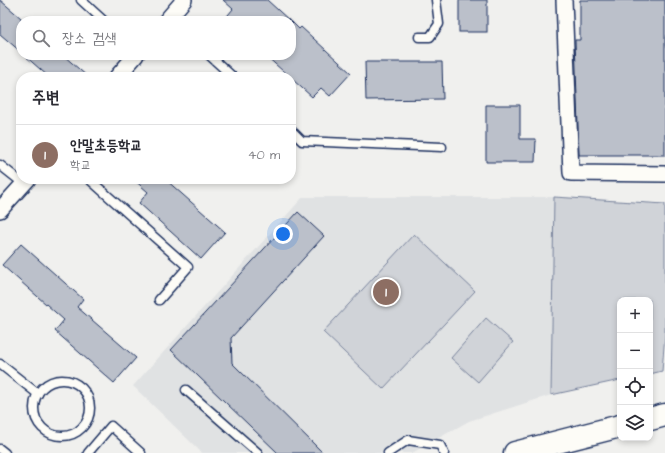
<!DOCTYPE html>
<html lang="ko">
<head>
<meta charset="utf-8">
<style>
	body { margin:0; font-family:"Architects Daughter","Poor Story",sans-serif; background:#f7f7f7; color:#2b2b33 }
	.controls { position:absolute; right:12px; bottom:12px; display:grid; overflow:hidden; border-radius:8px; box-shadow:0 2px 6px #0003 }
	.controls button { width:36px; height:36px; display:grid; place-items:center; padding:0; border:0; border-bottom:1px solid #e1e1e2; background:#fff; color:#2b2b33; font:20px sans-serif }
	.you { position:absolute; left:283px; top:234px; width:14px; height:14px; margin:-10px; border:3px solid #fff; border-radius:50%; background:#1a73e8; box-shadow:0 0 0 6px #1a73e833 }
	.badge { display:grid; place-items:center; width:26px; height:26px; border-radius:50%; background:#1b2f5e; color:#fff; font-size:13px; font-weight:700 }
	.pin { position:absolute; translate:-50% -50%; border:2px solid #fff; box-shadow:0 1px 4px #0006 }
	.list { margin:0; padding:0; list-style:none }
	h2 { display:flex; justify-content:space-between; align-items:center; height:52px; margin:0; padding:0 16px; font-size:17px }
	h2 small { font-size:13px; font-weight:400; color:#7c7c81 }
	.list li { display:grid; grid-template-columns:26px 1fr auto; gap:12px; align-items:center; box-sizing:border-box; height:60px; padding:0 16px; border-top:1px solid #e1e1e2 }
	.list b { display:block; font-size:15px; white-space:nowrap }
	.list p { margin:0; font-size:13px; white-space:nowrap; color:#7c7c81 }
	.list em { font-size:13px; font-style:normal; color:#7c7c81 }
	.icon { flex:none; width:22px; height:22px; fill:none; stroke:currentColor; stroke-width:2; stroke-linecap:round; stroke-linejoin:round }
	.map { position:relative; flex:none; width:665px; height:453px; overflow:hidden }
	.search { position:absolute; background:#fff; box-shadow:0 2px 6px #0003; left:16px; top:16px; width:280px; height:44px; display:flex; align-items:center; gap:10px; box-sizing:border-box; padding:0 14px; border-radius:16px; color:#7c7c81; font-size:15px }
	.panel { position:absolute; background:#fff; box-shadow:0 2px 6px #0003; left:16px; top:72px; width:280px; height:112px; border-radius:16px }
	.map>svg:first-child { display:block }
	.built { fill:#e0e2e3 }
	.green { fill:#d0d3d8; stroke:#76819b }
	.building { fill:#bbc0ca; stroke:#1b2f5e }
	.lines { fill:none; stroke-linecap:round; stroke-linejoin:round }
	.lane-casing { stroke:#1b2f5e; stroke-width:11 }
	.street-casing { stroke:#1b2f5e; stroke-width:18 }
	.secondary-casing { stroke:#1b2f5e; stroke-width:25 }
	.lane { stroke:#fdfcf7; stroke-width:8 }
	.street { stroke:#fdfcf7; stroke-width:15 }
	.secondary { stroke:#fdfcf7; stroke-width:22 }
</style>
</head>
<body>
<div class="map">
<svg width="665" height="453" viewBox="0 0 665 453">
	<rect width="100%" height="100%" fill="#f0f0ee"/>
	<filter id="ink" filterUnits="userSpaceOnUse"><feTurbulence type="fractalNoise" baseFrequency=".025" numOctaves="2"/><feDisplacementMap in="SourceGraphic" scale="8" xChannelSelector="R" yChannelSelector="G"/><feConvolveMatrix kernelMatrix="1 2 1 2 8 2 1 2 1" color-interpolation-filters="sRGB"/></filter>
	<g filter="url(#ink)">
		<polygon class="built" points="303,197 554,197 551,395 469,421 412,453 202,453 133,386"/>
		<g class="green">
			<polygon points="554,197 665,204 665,334 662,371 650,374 650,300 620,300 620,380 551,395"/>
			<polygon points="414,234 475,291 383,389 323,332"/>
			<polygon points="486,318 513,342 478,382 451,358"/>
		</g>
		<g class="building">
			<polygon points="0,0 21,18 21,52 0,34"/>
			<polygon points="223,0 267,0 290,21 223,21 233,9"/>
			<rect x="459" y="0" width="28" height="32"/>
			<polygon points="580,0 665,0 665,155 579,155 575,40 580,40"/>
			<polygon points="291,21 299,29 301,27 351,73 330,96 321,88 312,97 265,55 291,55"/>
			<polygon points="24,55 63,55 88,77 49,77"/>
			<polygon points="365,62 442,62 443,99 366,100"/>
			<polygon points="486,105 520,105 520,139 536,139 535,162 486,162"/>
			<polygon points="133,179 165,179 225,232 201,259 139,203 148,192"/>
			<polygon points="298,212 324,236 231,338 232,363 323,453 278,453 171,350"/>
			<polygon points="21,244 83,299 77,307 136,358 114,383 55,331 64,320 2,265"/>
		</g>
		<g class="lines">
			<defs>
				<g id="lane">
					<polyline points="81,0 104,21"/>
					<polyline points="419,37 430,37 439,24 436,0"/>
					<polyline points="209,55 233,77"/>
					<polyline points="291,130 302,141 442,147"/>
					<polyline points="0,165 24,184"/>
					<polyline points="89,179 188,267 159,300"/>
					<polyline points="0,364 38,394"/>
					<circle cx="62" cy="408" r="28"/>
					<polyline points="186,390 258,453"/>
					<polyline points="0,449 5,453"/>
					<polyline points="88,453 111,426 141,453"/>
					<polyline points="388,453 408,440 440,445 444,453"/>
				</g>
				<g id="street">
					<polyline points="564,0 571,173 665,174"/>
					<polyline points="166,21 184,0"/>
					<polyline points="117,77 136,55"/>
					<polyline points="0,210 28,179"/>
				</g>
				<g id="secondary">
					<polyline points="650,419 665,415"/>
					<polyline points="515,453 620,426"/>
				</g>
			</defs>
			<use href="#lane" class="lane-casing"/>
			<use href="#street" class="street-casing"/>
			<use href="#secondary" class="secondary-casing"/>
			<use href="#lane" class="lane"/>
			<use href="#street" class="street"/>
			<use href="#secondary" class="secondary"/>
		</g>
	</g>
</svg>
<div class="controls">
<button>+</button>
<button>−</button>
<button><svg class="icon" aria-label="locate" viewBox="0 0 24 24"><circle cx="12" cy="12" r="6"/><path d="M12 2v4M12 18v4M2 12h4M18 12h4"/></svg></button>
<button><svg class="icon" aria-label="layers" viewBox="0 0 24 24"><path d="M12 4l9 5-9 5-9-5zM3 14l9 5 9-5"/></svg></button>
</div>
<div class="you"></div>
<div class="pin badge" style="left:386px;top:292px;background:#8d6e63">1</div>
<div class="search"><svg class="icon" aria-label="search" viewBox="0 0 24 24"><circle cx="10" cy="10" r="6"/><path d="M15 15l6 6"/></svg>장소 검색</div>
<section class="panel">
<h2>주변<small></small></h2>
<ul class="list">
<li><span class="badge" style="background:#8d6e63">1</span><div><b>안말초등학교</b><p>학교</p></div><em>40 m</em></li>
</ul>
</section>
</div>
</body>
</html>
